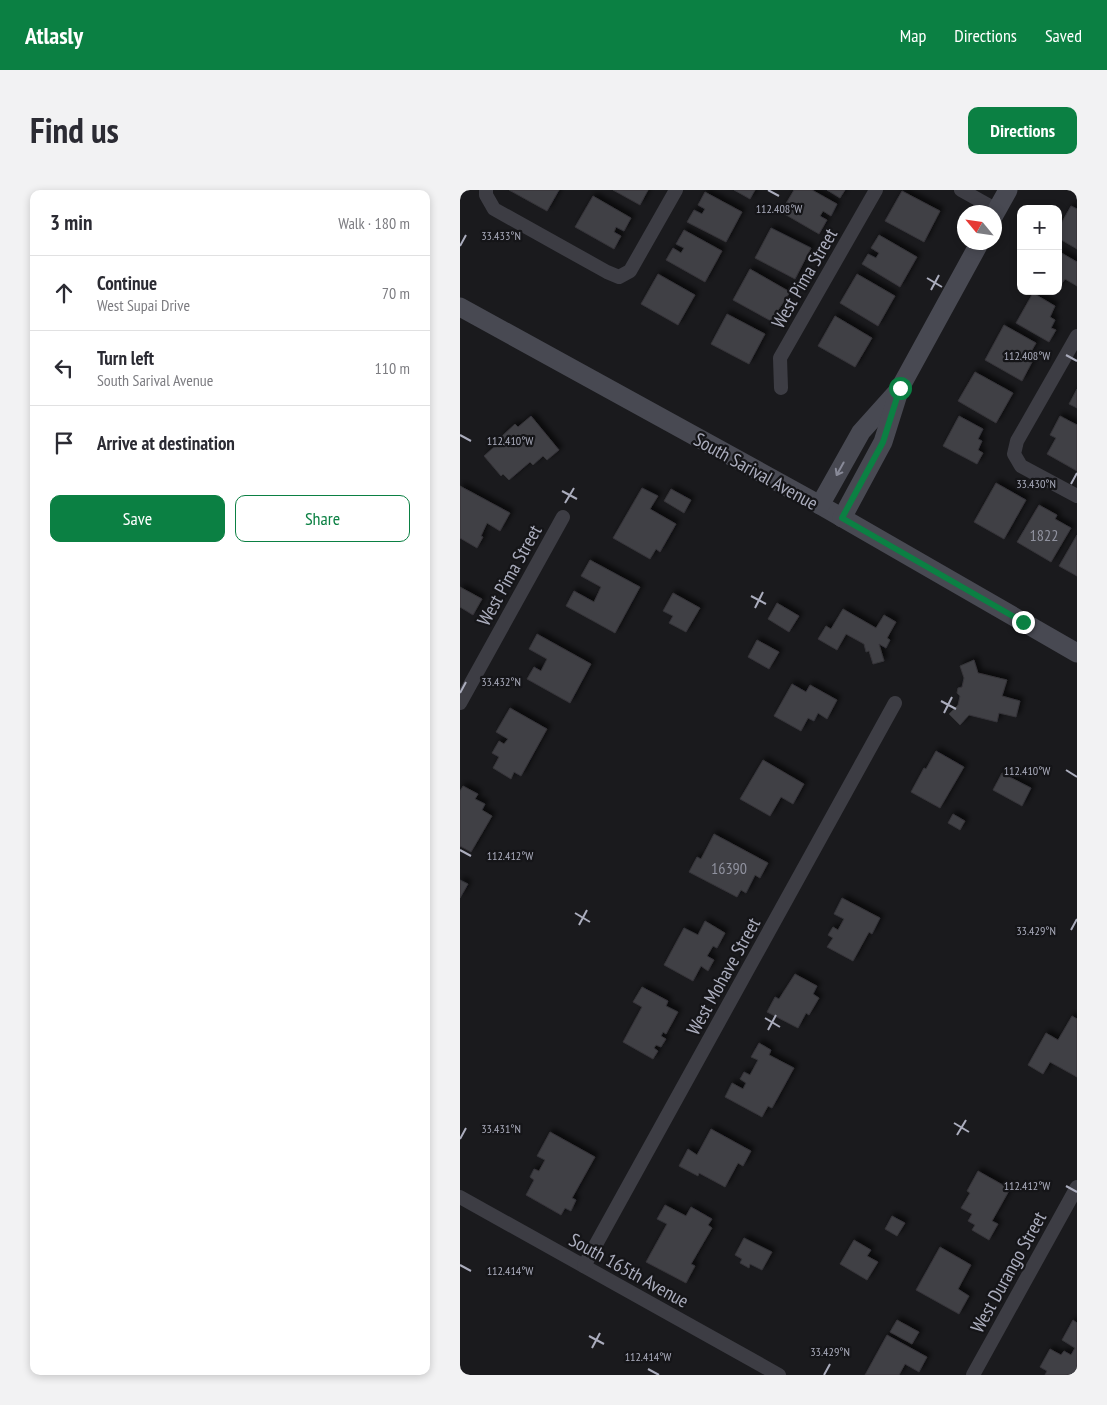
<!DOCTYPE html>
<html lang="en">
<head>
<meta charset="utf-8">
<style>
	body { margin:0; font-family:"PT Sans Narrow",sans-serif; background:#f2f2f3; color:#2b2b33 }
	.controls { position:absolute; right:15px; top:15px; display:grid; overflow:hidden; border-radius:10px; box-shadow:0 2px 8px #0003 }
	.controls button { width:45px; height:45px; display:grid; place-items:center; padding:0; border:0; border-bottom:1px solid #e1e1e2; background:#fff; color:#2b2b33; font:25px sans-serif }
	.compass { position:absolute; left:497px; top:15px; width:45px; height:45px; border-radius:50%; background:#fff; box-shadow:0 2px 8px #0003; rotate:299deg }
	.stop { position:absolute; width:15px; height:15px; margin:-11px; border:4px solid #0b8043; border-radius:50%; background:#fff }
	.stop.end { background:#0b8043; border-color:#fff; box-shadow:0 1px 5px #0008 }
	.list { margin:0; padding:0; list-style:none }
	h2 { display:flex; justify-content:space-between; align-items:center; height:65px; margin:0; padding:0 20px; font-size:21px }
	h2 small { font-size:16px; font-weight:400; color:#7c7c81 }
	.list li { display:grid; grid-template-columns:32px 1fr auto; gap:15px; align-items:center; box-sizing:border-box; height:75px; padding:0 20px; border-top:1px solid #e1e1e2 }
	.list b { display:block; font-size:19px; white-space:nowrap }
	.list p { margin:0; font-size:16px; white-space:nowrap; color:#7c7c81 }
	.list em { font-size:16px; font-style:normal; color:#7c7c81 }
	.actions { display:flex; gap:10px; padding:15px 20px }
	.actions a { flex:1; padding:11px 0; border:1px solid #0b8043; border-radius:10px; text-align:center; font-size:18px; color:#0b8043 }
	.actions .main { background:#0b8043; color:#fff }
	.icon { flex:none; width:28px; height:28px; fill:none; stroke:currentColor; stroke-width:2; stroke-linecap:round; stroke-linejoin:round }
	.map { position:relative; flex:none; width:617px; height:1185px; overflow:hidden; border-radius:10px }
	header { display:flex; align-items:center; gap:30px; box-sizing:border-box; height:70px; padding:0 25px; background:#0b8043; color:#fff }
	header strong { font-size:24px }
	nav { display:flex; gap:28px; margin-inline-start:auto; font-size:18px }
	.intro { display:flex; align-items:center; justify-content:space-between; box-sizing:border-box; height:120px; padding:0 30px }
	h1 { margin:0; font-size:35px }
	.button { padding:12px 22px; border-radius:10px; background:#0b8043; color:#fff; font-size:18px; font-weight:700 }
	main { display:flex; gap:30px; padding:0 30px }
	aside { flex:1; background:#fff; border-radius:10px; box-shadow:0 2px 8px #0003 }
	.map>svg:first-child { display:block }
	.building { fill:#403f45; stroke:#353439; filter:url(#shadow) }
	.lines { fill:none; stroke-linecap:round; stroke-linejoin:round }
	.street { stroke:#3d3d44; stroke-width:14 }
	.secondary { stroke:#484952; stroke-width:19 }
	.oneway { stroke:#888a98 }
	.route { stroke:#0b8043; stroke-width:6 }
	.ticks { fill:none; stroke:#abadbd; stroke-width:2 }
	.labels { text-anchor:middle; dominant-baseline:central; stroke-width:4.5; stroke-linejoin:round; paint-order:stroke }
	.number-label { font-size:16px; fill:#90929f }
	.street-label { font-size:19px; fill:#abadbd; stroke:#151518 }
	.ticks-label { font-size:12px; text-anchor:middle; fill:#abadbd; stroke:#151518; stroke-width:4.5; stroke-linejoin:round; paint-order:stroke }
</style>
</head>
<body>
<header>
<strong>Atlasly</strong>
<nav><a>Map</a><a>Directions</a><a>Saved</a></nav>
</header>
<div class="intro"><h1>Find us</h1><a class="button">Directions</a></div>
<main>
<aside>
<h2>3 min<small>Walk · 180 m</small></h2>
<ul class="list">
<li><svg class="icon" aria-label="ahead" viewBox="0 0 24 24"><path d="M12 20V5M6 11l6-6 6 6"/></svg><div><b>Continue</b><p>West Supai Drive</p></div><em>70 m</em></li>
<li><svg class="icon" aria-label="left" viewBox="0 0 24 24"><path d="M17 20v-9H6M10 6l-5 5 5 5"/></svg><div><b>Turn left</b><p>South Sarival Avenue</p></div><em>110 m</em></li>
<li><svg class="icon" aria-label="arrive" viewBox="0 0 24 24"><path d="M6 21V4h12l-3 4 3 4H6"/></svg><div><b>Arrive at destination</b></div></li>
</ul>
<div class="actions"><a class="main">Save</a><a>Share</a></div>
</aside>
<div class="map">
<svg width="617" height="1185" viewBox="0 0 617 1185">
	<defs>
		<filter id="shadow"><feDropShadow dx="3.5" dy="-3.5" stdDeviation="2.5" flood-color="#0009"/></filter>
	</defs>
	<rect width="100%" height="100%" fill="#1a1a1d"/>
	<g class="building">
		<polygon points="49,0 99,0 87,21"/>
		<polygon points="153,0 188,0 180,15"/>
		<polygon points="274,0 295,0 290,9"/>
		<polygon points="334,0 352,0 377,14 371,26 363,21 360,26 367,30 359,44 321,22"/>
		<polygon points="367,0 385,0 380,8"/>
		<polygon points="442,1 480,21 464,52 425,31"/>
		<polygon points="245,2 282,22 266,52 227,32 234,20 242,24 245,19 238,15"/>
		<polygon points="133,6 171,28 164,41 156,37 154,42 161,46 154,59 115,37"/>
		<polygon points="611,16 617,19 617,59 598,48 598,39"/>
		<polygon points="311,38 351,58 335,89 295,68"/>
		<polygon points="224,40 262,61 245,92 206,70 213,58 221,63 224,58 216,54"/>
		<polygon points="419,45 457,67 440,97 402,74 408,64 416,68 419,63 411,58"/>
		<polygon points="598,61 617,72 617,96 605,89 598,99"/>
		<polygon points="290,79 330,102 311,131 273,110"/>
		<polygon points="198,84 235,105 218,135 181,114"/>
		<polygon points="397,84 435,106 418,136 380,113"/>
		<polygon points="573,103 595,116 590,127 595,130 591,138 596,140 589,152 556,133"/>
		<polygon points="267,124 305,144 289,174 251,154"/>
		<polygon points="375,126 412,148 395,177 358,156"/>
		<polygon points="544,135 576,153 567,169 572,172 562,191 525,170"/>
		<polygon points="515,182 553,203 536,233 498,211"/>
		<polygon points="617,199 617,218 609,214"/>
		<polygon points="71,226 99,260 87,270 83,266 73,275 70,272 49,290 43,284 41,286 24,266 43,249 41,247 55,234 58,237"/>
		<polygon points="499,226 523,239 518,249 522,251 518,260 523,263 517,274 483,256"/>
		<polygon points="600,226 617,235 617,281 587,264 596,248 590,245"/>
		<polygon points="536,293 566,310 544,349 514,332"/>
		<polygon points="0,296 50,323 40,341 27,333 21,346 23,347 17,358 0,348"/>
		<polygon points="182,298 198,306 190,319 216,334 200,362 196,359 190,369 153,348"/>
		<polygon points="211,299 231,310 224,323 204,311"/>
		<polygon points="579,315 597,325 595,329 611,338 591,372 557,352"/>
		<polygon points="617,345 617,386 599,376"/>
		<polygon points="130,370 180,397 155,443 106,416 114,401 134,412 141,397 121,386"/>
		<polygon points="0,397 22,409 13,425 0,417"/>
		<polygon points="213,403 240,418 226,442 209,433 213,426 203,421"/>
		<polygon points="317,413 339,426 329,442 308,429"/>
		<polygon points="383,419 416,438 424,425 436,432 427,448 430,450 426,458 419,454 424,471 413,474 409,461 406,462 404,454 386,444 377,460 358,449 366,436 371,439"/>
		<polygon points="77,444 131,474 110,513 67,489 74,477 81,481 87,469 69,459"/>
		<polygon points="297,450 319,462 309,479 288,467"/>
		<polygon points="514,470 518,483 547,490 542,506 560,511 556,527 539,523 537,532 509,525 500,535 489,524 498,515 500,506 497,503 498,498 502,497 504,488 500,476"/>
		<polygon points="332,494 346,502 350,495 377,510 367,529 358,523 354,531 348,528 341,541 314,526"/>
		<polygon points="50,518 87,539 61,586 54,582 51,589 33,578 39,567 32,563 39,551 44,554 48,549 36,542"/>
		<polygon points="476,561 504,577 480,618 451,602 464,578 466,579"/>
		<polygon points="303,570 344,594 333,614 321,607 310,626 280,609"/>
		<polygon points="542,583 571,598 562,616 533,600"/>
		<polygon points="3,596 18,604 15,609 25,614 22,620 32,626 11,662 0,656 0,601"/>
		<polygon points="493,624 505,631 500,640 488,633"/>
		<polygon points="254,644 308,673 300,688 295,685 286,703 281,700 277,707 229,682 237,667 241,669"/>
		<polygon points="0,690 8,694 0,708"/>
		<polygon points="382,708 420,728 412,744 409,742 393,771 367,757 373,748 368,745 373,737 378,740 384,729 374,724"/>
		<polygon points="245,731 265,743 257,758 253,756 247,766 254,770 248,781 241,776 233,791 204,775 224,738 238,745"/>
		<polygon points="335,784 357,796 353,804 359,808 349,825 346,823 338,838 307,822 315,807 319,809"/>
		<polygon points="182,797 208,811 206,816 218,822 206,844 203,842 201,846 206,849 201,857 196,855 194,858 198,861 193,869 163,852 182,817 173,812"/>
		<polygon points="612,826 617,829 617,887 590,872 583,884 568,875 586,843 598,850"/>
		<polygon points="299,853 311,860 309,865 334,878 312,918 308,916 302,927 265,907 272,893 283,899 286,893 280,889 284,882 290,885 298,870 291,867"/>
		<polygon points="251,939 291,961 283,976 278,973 265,997 239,983 238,986 219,976 228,959 237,965"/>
		<polygon points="90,942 135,967 112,1008 116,1010 111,1021 105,1018 101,1025 66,1005 74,990 70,987 74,979 79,981 85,970 77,966"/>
		<polygon points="518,981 550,999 532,1031 538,1034 529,1050 512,1040 515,1035 508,1031 512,1024 501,1018 510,1003 507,1001"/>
		<polygon points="205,1015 226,1026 231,1017 252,1029 248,1035 252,1038 231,1074 235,1076 226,1093 186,1072 207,1034 197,1029"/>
		<polygon points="432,1026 445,1033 437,1046 425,1039"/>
		<polygon points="284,1048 312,1062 302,1080 290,1074 289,1078 280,1073 282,1069 275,1065"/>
		<polygon points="394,1050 411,1060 407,1066 418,1072 407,1090 380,1074"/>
		<polygon points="480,1057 511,1075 498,1099 509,1106 499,1124 456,1100"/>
		<polygon points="437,1130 459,1142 452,1154 430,1142"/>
		<polygon points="613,1130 617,1133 617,1185 585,1185 587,1181 580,1177 590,1159 601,1165 604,1161 611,1165 615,1158 602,1150"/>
		<polygon points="427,1145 467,1167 459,1182 445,1174 439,1185 405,1185"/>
	</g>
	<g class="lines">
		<g class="street">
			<polyline points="26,0 26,5 34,19 147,82 159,87 170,81 216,0"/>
			<polyline points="501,0 537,20"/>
			<polyline points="617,146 557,251 554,264 561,276 617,306"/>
			<polyline points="321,198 320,168 416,0"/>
			<polyline points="0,513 103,327"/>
			<polyline points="0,1007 319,1185"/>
			<polyline points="124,1076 435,513"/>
			<polyline points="513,1185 617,997"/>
		</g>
		<g class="secondary">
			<polyline points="534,25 548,0"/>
			<polyline points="0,117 360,315 617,463"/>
			<polyline points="360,315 401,242 436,203"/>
			<polyline points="382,328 423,252 440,198 520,52"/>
		</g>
	</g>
	<defs><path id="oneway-shaft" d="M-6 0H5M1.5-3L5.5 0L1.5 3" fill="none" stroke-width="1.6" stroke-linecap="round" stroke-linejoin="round" transform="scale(1.25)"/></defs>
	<use class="oneway" href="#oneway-shaft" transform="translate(380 279) rotate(119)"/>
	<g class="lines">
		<polyline class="route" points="440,198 423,252 382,328 563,432"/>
	</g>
	<path class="ticks" d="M308,0L319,6M0,56L6,45M467,88L482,97M471,100L479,85M606,165L617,171M0,245L11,251M611,294L617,283M102,301L117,309M105,313L114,298M291,406L306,414M295,418L303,402M0,503L6,492M481,511L496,519M484,523L492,507M606,580L617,587M0,660L11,666M115,723L130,732M119,735L127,720M611,740L617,729M305,828L320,837M308,840L316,825M494,933L509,942M497,945L506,930M0,949L6,938M606,996L617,1002M0,1075L11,1081M129,1146L144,1154M132,1158L140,1143M188,1179L199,1185M364,1185L370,1174"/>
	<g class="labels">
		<g class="number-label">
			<text x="584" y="345">1822</text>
			<text x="269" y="678">16390</text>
		</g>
		<g class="street-label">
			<text transform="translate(344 88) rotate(-60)">West Pima Street</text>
			<text transform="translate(296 281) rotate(29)">South Sarival Avenue</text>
			<text transform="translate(49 385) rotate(-61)">West Pima Street</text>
			<text transform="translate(263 786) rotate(-61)">West Mohave Street</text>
			<text transform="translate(169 1080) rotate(29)">South 165th Avenue</text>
			<text transform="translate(548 1082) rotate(-61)">West Durango Street</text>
		</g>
	</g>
	<g class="ticks-label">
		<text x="319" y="23">112.408°W</text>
		<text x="41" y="50">33.433°N</text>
		<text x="567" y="170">112.408°W</text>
		<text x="50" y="255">112.410°W</text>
		<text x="576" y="298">33.430°N</text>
		<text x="41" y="496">33.432°N</text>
		<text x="567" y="585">112.410°W</text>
		<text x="50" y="670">112.412°W</text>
		<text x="576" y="745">33.429°N</text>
		<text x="41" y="943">33.431°N</text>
		<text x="567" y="1000">112.412°W</text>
		<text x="50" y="1085">112.414°W</text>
		<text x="370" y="1166">33.429°N</text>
		<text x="188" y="1171">112.414°W</text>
	</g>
</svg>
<div class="controls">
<button>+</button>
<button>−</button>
</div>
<svg class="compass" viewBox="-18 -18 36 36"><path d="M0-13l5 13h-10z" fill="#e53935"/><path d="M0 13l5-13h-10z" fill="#7c7c81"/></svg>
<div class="stop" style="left:440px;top:198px"></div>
<div class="stop end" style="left:563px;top:432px"></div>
</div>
</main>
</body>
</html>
